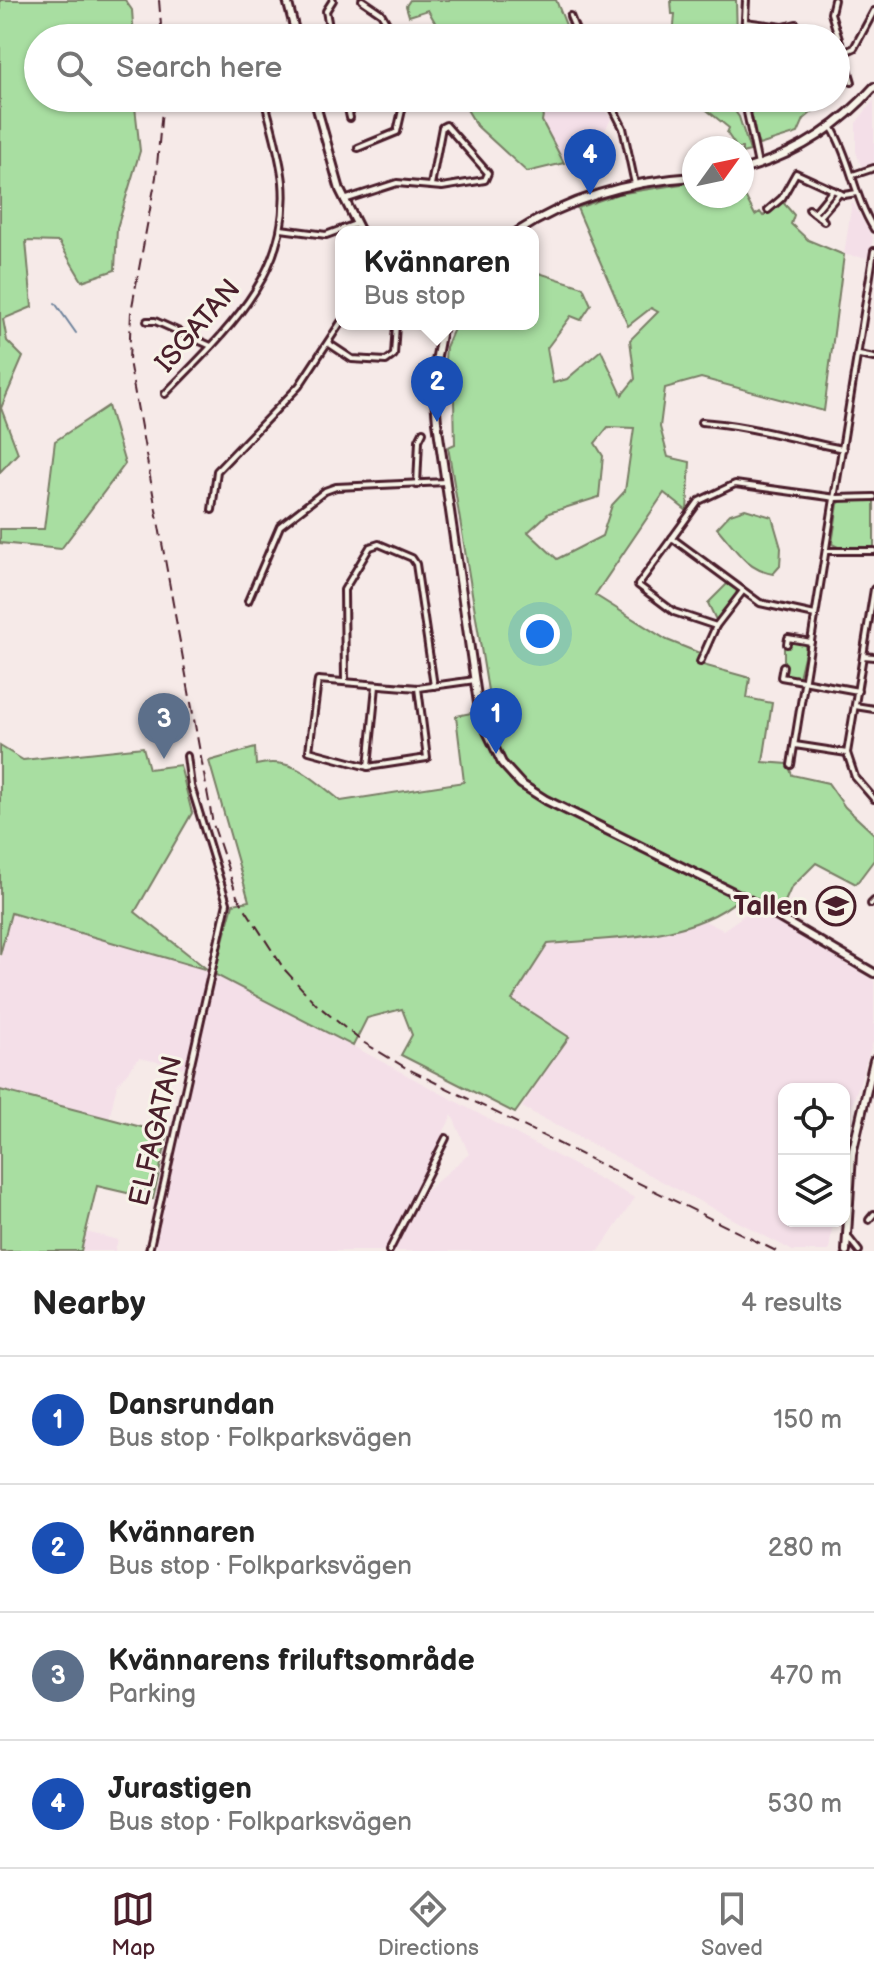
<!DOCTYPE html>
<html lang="en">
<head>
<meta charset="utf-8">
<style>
	body { margin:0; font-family:"Balsamiq Sans",sans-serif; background:#f2f2f2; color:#222 }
	.controls { position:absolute; right:24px; bottom:24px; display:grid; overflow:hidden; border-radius:16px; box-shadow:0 2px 6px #0004 }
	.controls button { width:72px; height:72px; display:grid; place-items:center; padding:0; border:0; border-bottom:2px solid #e0e0e0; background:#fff; color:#222; font:40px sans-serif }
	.compass { position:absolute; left:682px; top:136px; width:72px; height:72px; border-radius:50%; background:#fff; box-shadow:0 2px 6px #0004; rotate:57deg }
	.you { position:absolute; left:540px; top:634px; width:28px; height:28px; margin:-20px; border:6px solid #fff; border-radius:50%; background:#1a73e8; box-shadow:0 0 0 12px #1a73e833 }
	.badge { display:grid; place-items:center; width:52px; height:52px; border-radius:50%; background:#4a1f2b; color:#fff; font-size:26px; font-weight:700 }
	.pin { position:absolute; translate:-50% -66px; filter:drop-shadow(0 2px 4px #0008) }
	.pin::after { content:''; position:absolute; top:42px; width:28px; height:24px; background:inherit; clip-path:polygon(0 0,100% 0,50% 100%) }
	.popup { position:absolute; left:335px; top:226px; width:204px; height:104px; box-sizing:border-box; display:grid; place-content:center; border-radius:16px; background:#fff; filter:drop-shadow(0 2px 6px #0005); font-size:26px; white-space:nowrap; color:#767676 }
	.popup b { font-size:30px; color:#222 }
	.popup::after { content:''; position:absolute; left:50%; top:100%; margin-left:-16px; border:16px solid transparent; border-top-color:#fff }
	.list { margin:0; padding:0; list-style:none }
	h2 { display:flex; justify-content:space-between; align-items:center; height:104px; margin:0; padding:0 32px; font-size:34px }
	h2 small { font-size:26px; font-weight:400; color:#767676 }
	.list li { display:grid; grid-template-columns:52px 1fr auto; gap:24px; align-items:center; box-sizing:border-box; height:128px; padding:0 32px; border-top:2px solid #e0e0e0 }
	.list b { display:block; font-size:30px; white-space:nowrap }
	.list p { margin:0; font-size:26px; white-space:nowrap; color:#767676 }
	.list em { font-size:26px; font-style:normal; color:#767676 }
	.icon { flex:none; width:44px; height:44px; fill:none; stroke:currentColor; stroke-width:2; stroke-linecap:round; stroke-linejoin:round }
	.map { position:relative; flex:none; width:874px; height:1251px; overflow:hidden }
	.search { position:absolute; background:#fff; box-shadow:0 2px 6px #0004; left:24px; right:24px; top:24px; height:88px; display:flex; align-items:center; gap:20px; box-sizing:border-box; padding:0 28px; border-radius:44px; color:#767676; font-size:30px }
	.sheet { height:616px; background:#fff }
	nav { display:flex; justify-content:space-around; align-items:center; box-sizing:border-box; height:112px; border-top:2px solid #e0e0e0; background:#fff; font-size:22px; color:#767676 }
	nav a { display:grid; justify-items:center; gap:4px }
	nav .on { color:#4a1f2b }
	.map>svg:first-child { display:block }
	.built { fill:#f4dfe8 }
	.green { fill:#a8dea1; stroke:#797e66; stroke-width:2; fill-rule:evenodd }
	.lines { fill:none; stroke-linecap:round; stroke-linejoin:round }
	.stream { stroke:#6e839c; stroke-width:2 }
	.street-casing { stroke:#4a1f2b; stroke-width:10 }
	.secondary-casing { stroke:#4a1f2b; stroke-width:12 }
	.street { stroke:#f7f3e8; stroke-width:4 }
	.secondary { stroke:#f7f3e8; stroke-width:6 }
	.rail { stroke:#4a1f2b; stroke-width:2; stroke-dasharray:12 6; stroke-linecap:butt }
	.labels { text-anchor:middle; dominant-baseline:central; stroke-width:6; stroke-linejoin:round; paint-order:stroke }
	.street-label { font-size:28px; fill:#4a1f2b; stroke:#f7f3e8 }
	.poi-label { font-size:28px; font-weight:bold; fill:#4a1f2b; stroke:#f7f3e8; text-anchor:end }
</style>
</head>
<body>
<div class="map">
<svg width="874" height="1251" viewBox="0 0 874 1251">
	<rect width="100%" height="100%" fill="#f6eae8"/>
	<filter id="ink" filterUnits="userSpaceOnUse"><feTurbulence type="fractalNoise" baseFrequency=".0125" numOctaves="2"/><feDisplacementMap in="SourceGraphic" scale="16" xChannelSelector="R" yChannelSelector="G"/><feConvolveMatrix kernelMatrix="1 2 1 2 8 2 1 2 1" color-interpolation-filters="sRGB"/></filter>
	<g filter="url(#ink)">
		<g class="built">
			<polygon points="546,98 600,98 611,119 600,140 590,145 594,154 567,168 542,121"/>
			<polygon points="874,100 874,164 862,168 856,152 856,123"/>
			<polygon points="852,202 873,238 869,258 844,255"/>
			<polygon points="755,908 874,981 874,1039 852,1105 844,1150 844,1089 784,1089 784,1221 833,1221 829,1251 793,1251 522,1107 569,1037 512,1000 548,944 648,933 705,921 723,930"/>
			<polygon points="10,913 208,970 186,1068 139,1058 117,1085 109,1119 0,1090 0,955"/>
			<polygon points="214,974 353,1046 635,1198 599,1251 393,1251 419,1197 469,1154 452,1115 385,1251 159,1251 155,1244"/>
			<polygon points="86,1232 118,1240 115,1251 81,1251"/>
		</g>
		<g class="green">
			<polygon points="0,0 125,0 132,10 134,38 38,38 38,98 134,98 140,151 117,228 115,270 82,281 59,242 26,241 32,307 3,319 7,341 23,357 1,408 18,453 0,472"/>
			<polygon points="410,0 556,0 571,38 444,38 428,10 409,16 406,6"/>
			<polygon points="671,0 736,0 737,38 673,38 675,14 672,14"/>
			<polygon points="460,98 546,98 542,121 564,163 527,172 477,126"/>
			<polygon points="684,98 728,101 739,117 750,151 742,153 742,148 737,148 727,133 729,128 698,103 694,105"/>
			<polygon points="749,98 825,98 825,101 804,119 798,133 759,145 752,128"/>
			<path d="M694,182V196H742V190L755,215L760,212L763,216L782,201L794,215L791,224L808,240L844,255L824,411L701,378L665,388L660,427L668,457L690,462L687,511L664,493L595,595L667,640L702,654L703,665L750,678L747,698L772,703L763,762L788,764L792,775L828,783L845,807L874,834V860L856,884L816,863L791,888L780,913L745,892C703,940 607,938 548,944L512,1000L569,1037L515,1113L401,1055L412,1035L402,1009L367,1018L353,1046L214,974L233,904L249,901L209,761L255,748L256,765C295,756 312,779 341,801L464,782L456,716L491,709L448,447L455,444L454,400L443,386L446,347L456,324H533V271L583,287L591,305L581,320L571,316L547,348L553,383L567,379L601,350L622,395L635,379L630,340L658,312L651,308L628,326L577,208L618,194ZM608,427L634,428L625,491L612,505L602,536L557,559L528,532L549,513L599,497L603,456L595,443Z"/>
			<polygon points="108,406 125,464 61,549 0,543 0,529 44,529 55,441"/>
			<polygon points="842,500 874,500 874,548 840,548 832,544 838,504"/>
			<path d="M745,509L772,517L781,548L780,566L773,574C746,570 734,547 717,528L730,514Z"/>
			<polygon points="727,584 737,590 736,595 716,620 708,603"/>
			<polygon points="790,642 804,644 806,648 799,677 784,675 784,646 789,647"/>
			<polygon points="0,746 23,760 143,747 149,769 180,765 192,813 135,912 208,970 11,913 0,955"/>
			<polygon points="0,1090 168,1134 153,1199 97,1186 81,1251 0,1251"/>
		</g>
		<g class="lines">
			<polyline class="stream" points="55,303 76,333"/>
			<defs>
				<g id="street">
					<polyline points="362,0 381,13 389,27 385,35 376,38"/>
					<polyline points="834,0 831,13 852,82"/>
					<polyline points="570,16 579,38"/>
					<polyline points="745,22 783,27 786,38"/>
					<polyline points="783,27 796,24"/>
					<polyline points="417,37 418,38"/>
					<polyline points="203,38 204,35 219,38"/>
					<polyline points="331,38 326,11 333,0"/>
					<polyline points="744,38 746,0"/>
					<polyline points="771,38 772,26"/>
					<polyline points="843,53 854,48 874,11"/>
					<polyline points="205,98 207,104 232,98"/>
					<polyline points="608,98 623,128 635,184"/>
					<polyline points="744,98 758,165"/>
					<polyline points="346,99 350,118"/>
					<polyline points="317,107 349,98"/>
					<path d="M832,128C851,160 854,197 874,229"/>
					<polyline points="358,148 397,132 402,110 400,98"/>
					<polyline points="853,175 874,168"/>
					<polyline points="344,200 397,183 442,187 485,180 488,173 446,125 442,127 431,185"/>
					<polyline points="809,209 824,221"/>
					<polyline points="768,210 782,198 796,173 844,195 857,193"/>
					<polyline points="814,213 833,190"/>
					<polyline points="819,217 840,193"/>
					<polyline points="281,229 326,235 356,224"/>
					<polyline points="147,321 155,321 211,346"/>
					<polyline points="328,343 352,359 386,361 394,355 396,324"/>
					<polyline points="859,355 874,358"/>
					<path d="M165,394C224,333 291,275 283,182C280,154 271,126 264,98"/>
					<path d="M701,422C750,425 795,440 843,449"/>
					<polyline points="417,485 419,440 423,432"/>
					<polyline points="212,510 217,471 299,386 341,322"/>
					<polyline points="672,538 760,603 815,615"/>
					<polyline points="827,551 874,551"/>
					<polyline points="874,589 847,753 855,777 874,799"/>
					<polyline points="743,591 716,626 674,612 638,585 699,501 735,484 836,498 874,497"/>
					<polyline points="248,601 280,526 325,491 336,487 446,482"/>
					<polyline points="787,644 788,638 811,642"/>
					<polyline points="863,656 874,657"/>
					<polyline points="700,662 716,626"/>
					<polyline points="783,666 781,677 858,691"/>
					<polyline points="345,682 344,590 370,547 379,544 412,558 416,564 434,686"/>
					<polyline points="418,688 318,680 309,751 368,767 427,758 418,688 475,680"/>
					<polyline points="855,706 874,709"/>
					<polyline points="795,745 847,753"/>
					<polyline points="791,765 874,251"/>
					<polyline points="368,767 376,686"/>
					<polyline points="871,904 874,901"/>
					<polyline points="869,1220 874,1214"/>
					<polyline points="848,1237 859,1251"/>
					<polyline points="149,1251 227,903 191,786 187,756"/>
					<polyline points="389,1251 446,1138"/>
				</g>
				<g id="secondary">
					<polyline points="287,0 297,38"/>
					<polyline points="314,98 340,190 361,232"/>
					<path d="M742,170C795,155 838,128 874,87"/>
					<path d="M517,232C571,197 630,181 694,177"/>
					<polyline points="443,324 433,377 437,422 480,717 502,763 521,784 546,800 747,899 874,973"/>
					<polyline points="846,1251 852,1154 874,1060"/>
				</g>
			</defs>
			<use href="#street" class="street-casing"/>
			<use href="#secondary" class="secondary-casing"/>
			<use href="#street" class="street"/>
			<use href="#secondary" class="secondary"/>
			<g class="rail">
				<polyline points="159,0 162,38"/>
				<polyline points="163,98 156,177 131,312 129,361 213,824 237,896 284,969 316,1004 361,1041 408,1069 776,1251"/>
			</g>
		</g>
	</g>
	<defs>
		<symbol id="school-ring" viewBox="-11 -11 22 22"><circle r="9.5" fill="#f7f3e8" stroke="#4a1f2b" stroke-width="1.5"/><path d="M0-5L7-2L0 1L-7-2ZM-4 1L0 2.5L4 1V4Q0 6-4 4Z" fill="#4a1f2b"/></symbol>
	</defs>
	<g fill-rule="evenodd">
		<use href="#school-ring" x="814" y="884" width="44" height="44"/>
	</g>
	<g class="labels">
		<g class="street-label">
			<text transform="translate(198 326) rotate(-49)">ISGATAN</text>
			<text transform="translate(156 1131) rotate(-77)">ELFAGATAN</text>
		</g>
		<g class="poi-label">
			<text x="808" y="906">Tallen</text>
		</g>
	</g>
</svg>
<div class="controls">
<button><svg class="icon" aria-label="locate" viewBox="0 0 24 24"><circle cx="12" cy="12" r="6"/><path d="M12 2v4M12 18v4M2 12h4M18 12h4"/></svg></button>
<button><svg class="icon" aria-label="layers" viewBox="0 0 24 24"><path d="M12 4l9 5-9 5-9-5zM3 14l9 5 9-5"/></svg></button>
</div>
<svg class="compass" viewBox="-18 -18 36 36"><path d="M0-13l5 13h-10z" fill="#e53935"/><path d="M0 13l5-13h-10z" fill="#767676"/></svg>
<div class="you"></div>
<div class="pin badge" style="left:496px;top:754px;background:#1a4fb4">1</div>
<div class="pin badge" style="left:437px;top:422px;background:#1a4fb4">2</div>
<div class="popup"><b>Kvännaren</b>Bus stop</div>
<div class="pin badge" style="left:164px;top:759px;background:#5c6f8a">3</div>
<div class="pin badge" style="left:590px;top:195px;background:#1a4fb4">4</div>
<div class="search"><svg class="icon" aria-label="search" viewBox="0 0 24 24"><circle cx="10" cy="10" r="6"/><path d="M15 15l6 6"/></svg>Search here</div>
</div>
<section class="sheet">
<h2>Nearby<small>4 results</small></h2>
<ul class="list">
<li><span class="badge" style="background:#1a4fb4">1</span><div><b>Dansrundan</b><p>Bus stop · Folkparksvägen</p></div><em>150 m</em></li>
<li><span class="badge" style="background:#1a4fb4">2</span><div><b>Kvännaren</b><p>Bus stop · Folkparksvägen</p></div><em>280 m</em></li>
<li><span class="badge" style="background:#5c6f8a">3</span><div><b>Kvännarens friluftsområde</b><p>Parking</p></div><em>470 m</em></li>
<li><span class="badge" style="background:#1a4fb4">4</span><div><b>Jurastigen</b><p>Bus stop · Folkparksvägen</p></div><em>530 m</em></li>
</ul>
</section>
<nav>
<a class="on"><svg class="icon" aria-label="map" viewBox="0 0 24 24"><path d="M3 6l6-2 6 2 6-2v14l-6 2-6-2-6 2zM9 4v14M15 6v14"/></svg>Map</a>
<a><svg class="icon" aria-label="directions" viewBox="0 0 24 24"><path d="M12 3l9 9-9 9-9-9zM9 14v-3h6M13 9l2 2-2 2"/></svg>Directions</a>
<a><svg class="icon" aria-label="saved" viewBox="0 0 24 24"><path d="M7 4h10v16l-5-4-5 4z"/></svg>Saved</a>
</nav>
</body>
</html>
